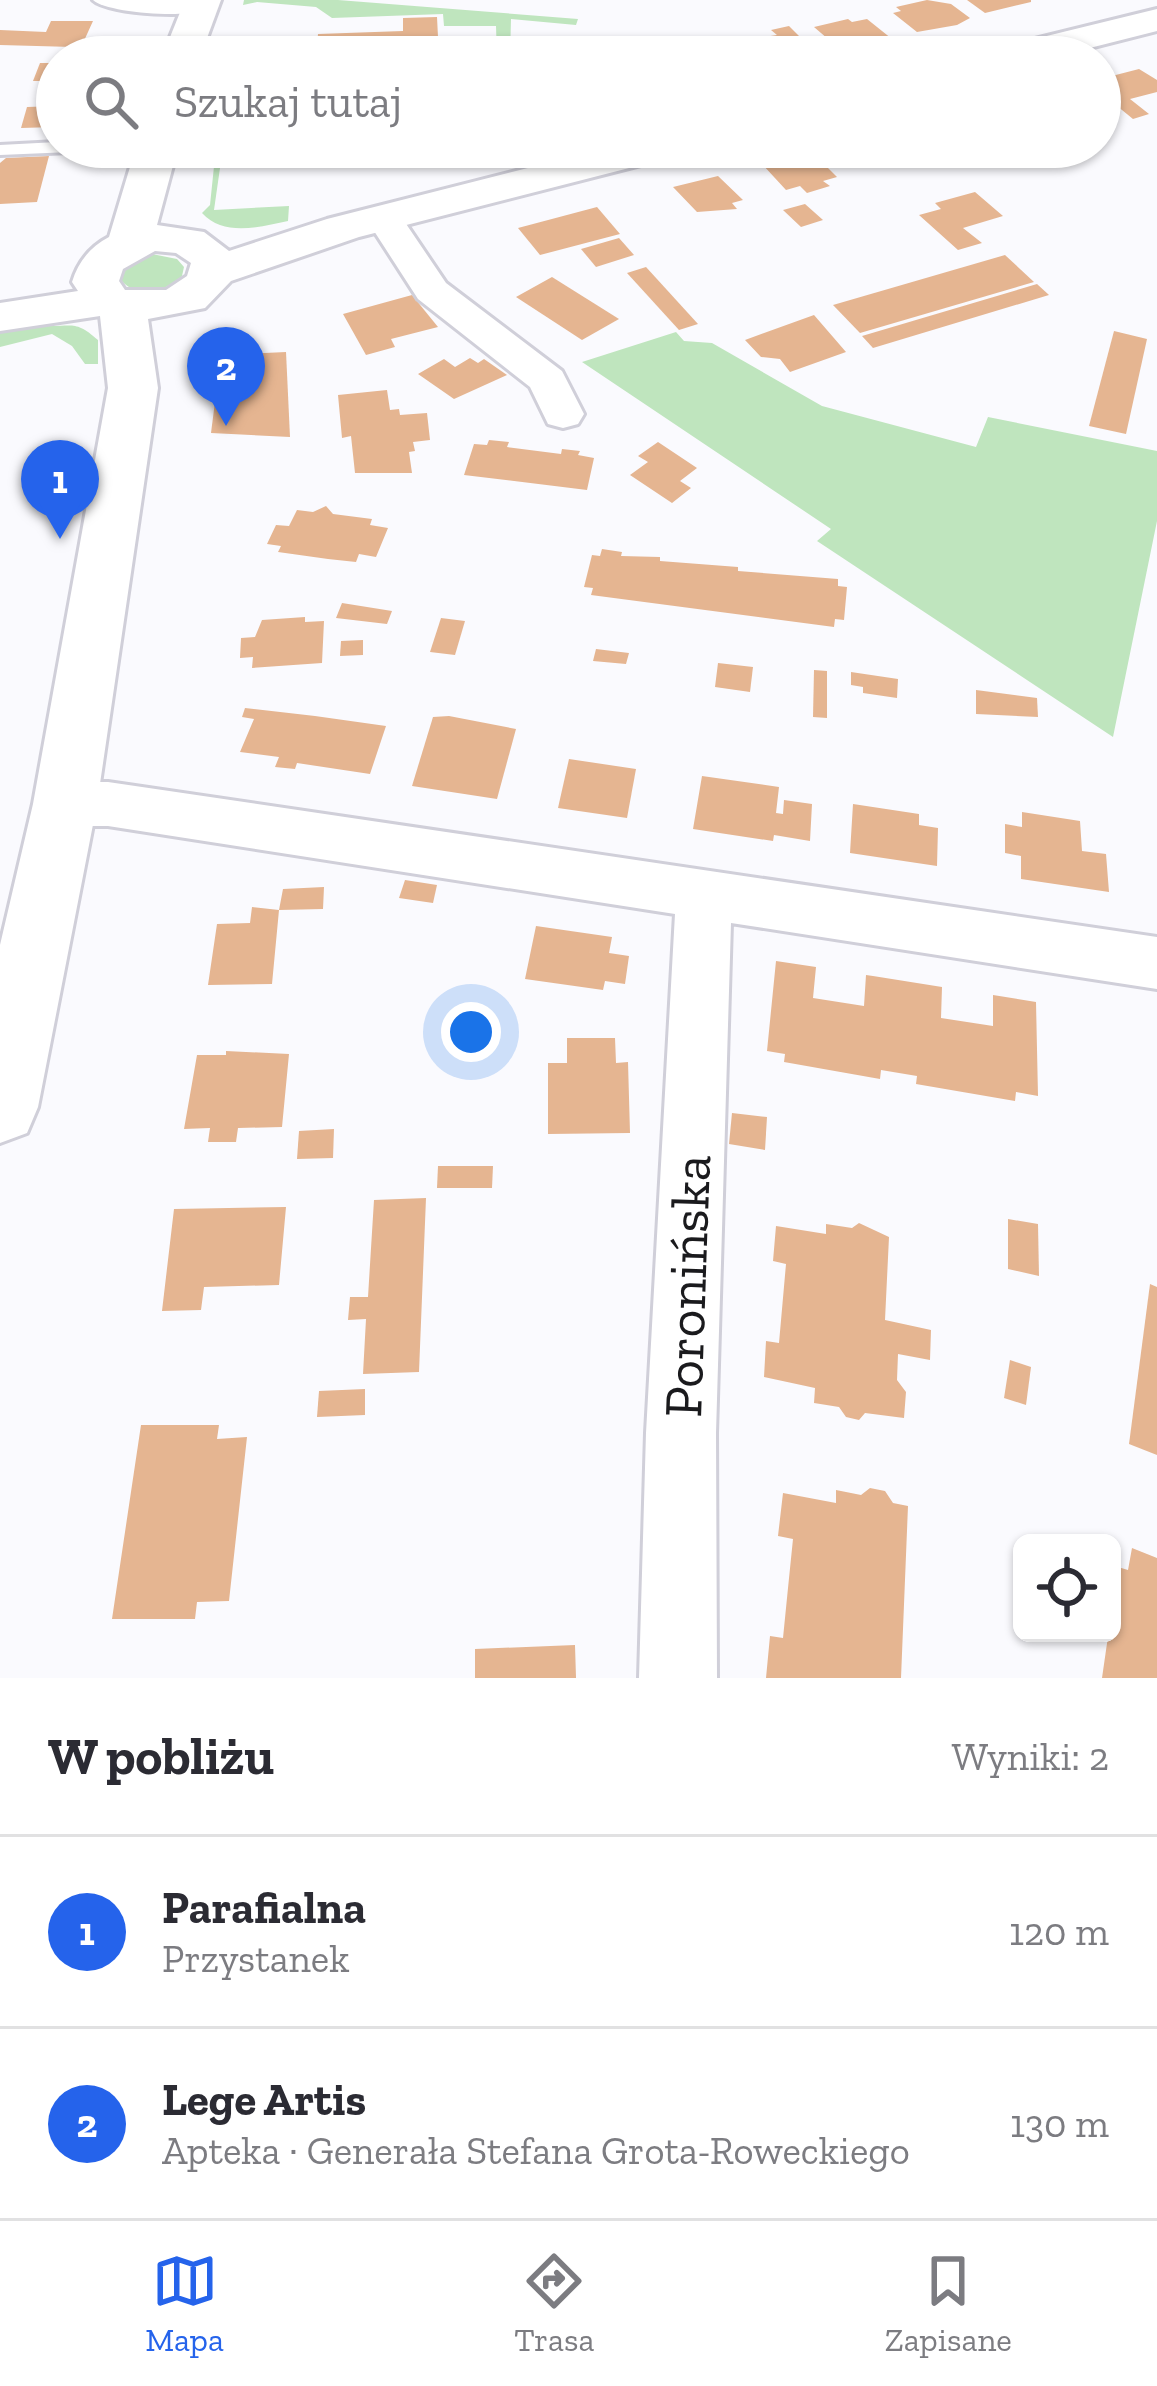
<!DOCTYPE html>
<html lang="pl">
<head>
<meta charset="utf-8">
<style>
	body { margin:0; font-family:"Zilla Slab",serif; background:#f2f2f3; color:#2b2b33 }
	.controls { position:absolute; right:36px; bottom:36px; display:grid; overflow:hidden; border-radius:18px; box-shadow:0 3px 9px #0004 }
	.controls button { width:108px; height:108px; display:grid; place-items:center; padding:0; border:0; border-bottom:3px solid #e1e1e2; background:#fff; color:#2b2b33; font:60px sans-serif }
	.you { position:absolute; left:471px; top:1032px; width:42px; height:42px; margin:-30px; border:9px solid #fff; border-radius:50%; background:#1a73e8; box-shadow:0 0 0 18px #1a73e833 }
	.badge { display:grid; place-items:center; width:78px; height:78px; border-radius:50%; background:#2563eb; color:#fff; font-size:39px; font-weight:700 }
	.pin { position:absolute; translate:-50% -99px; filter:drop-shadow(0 3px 6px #0008) }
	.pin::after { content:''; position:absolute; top:63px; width:42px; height:36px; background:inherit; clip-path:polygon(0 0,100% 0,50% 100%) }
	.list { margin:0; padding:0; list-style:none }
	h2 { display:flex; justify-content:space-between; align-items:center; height:156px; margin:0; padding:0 48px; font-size:51px }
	h2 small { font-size:39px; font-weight:400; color:#7c7c81 }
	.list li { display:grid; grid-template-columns:78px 1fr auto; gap:36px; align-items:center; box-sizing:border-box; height:192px; padding:0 48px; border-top:3px solid #e1e1e2 }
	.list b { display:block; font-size:45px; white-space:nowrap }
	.list p { margin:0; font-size:39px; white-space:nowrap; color:#7c7c81 }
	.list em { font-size:39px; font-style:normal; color:#7c7c81 }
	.icon { flex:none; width:66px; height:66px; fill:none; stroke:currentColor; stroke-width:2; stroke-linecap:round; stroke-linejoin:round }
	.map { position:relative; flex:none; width:1157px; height:1678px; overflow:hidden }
	.search { position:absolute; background:#fff; box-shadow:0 3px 9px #0004; left:36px; right:36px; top:36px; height:132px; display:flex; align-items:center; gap:30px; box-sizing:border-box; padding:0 42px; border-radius:66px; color:#7c7c81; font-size:45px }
	.sheet { height:540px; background:#fff }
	nav { display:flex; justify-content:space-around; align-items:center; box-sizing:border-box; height:168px; border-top:3px solid #e1e1e2; background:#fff; font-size:33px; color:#7c7c81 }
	nav a { display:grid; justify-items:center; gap:6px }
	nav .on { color:#2563eb }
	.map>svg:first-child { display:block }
	.green { fill:#bfe5be }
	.building { fill:#e5b591 }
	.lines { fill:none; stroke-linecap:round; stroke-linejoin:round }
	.service-casing { stroke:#d0cfd9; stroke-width:6 }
	.minor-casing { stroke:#d0cfd9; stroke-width:6 }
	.tertiary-casing { stroke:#d0cfd9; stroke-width:6 }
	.service { fill:#fff; fill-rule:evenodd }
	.minor { fill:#fff; fill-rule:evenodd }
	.tertiary { fill:#fff; fill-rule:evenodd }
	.labels { text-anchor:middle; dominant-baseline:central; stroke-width:12; stroke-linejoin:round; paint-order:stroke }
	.near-street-label { font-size:54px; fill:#1a1a1d; stroke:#fff }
</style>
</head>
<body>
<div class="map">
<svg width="1157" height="1678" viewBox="0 0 1157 1678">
	<rect width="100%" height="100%" fill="#fafafe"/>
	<g class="green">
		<polygon points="244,0 338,0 578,19 576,25 511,19 510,57 497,57 496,26 444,26 443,14 332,18 316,7 257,2 243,5"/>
		<path d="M216,147H223L214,210L289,206L288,221C259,227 224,237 202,213L210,205Z"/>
		<path d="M152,254L177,259L184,267L182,276C164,293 135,299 119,278L124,266Z"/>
		<path d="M50,322V326C73,326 77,321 98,340V364H85L72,346L52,334L0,347V332Z"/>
		<polygon points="676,332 684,341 712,343 822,406 976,447 988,417 1157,451 1157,521 1113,737 817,541 831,529 582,362"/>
	</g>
	<g class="building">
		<polygon points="927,0 951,4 970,18 957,25 917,32 893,13 901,11 896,7"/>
		<polygon points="967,0 1031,0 1031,2 985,13"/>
		<polygon points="437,17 439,57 316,57 318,34 403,31 403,18"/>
		<polygon points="848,19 852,22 867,19 892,39 842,51 814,27"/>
		<polygon points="51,21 93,21 83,43 73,47 0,45 0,30 46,32"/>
		<polygon points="789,26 818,55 733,57 743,53 726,43 777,35 771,30"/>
		<polygon points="40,63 57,63 57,81 33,81"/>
		<polygon points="1139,69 1157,80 1157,92 1130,99 1149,114 1133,119 1100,92 1100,72 1108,77"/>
		<polygon points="57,106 55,127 21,128 27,107"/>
		<polygon points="359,147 435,147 439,151 374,167"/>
		<polygon points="863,147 911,147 916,151 875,161 853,150"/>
		<polygon points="811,151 837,177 823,181 830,186 807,193 800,186 786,190 761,163"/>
		<polygon points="49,156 37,202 0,204 0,163 6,158"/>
		<polygon points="718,176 743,200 732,203 737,209 697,212 673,187"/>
		<polygon points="975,192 1003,216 963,228 982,243 958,250 919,215 941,209 935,203"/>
		<polygon points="805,204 823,220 801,227 783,210"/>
		<polygon points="597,207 620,234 540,255 518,228"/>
		<polygon points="619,238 634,255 596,267 581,249"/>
		<polygon points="1005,255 1034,282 860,333 833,305"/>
		<polygon points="646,267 698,324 679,330 627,273"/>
		<polygon points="552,277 619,319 582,340 516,297"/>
		<polygon points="1037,284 1049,295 873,348 862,336"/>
		<polygon points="412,295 438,327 391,339 395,347 366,355 343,314"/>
		<polygon points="814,315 846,352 790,372 780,359 761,357 745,340"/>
		<polygon points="1114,331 1147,339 1126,434 1089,426"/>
		<polygon points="286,352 290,437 211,433 221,355"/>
		<polygon points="470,358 478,363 484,359 507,375 454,399 418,374 444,359 455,367"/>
		<polygon points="387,390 390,410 399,409 400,415 427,413 430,440 413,442 415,451 409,452 412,473 355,473 351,436 342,438 338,395"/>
		<polygon points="489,440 509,442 507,447 561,454 562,449 580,451 578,455 594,458 587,490 464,475 474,444 487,445"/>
		<polygon points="658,442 697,468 680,481 691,488 672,503 630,475 648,462 638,456"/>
		<polygon points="326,506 333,514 372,519 370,525 388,528 376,557 359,554 356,562 328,559 278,552 281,546 267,544 276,525 289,526 297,510 313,512"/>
		<polygon points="602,549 622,552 621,556 660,557 660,561 738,567 738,571 838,579 838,586 847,587 844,620 835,619 834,627 591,595 593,588 584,587 592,555 600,556"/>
		<polygon points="342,603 392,611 387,624 336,618"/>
		<polygon points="305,617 305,622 324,621 322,663 252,668 253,657 240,658 241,638 255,637 262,620"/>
		<polygon points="441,618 465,621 455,655 430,652"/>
		<polygon points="363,640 363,655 340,656 341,641"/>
		<polygon points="596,649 629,653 626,664 593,661"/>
		<polygon points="718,663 753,667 750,692 715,687"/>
		<polygon points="814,670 827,671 827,718 813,717"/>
		<polygon points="851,672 898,679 897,698 863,693 863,687 851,685"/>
		<polygon points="976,690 1037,698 1038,717 976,714"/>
		<polygon points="245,708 315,716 386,726 370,774 297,763 295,769 275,767 279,757 240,752 254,719 242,717"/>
		<polygon points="449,716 516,729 497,799 412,786 433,717"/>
		<polygon points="569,759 636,769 627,818 558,808"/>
		<polygon points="702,776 779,787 776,813 783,814 784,800 812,804 810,841 774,835 773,841 693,829"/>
		<polygon points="853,804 919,814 919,825 938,828 937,866 850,853"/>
		<polygon points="1022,812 1080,821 1082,851 1106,854 1109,892 1021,879 1021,856 1005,853 1005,824 1022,827"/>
		<polygon points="405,880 437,885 433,903 399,898"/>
		<polygon points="324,887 323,909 279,910 272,984 208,985 217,924 250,923 252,907 279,910 283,889"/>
		<polygon points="536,926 612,937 609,953 629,956 625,984 605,981 603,990 525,979"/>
		<polygon points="776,961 816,967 813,998 864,1006 866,975 873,976 942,987 941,1018 993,1026 993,995 1036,1002 1038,1096 1016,1092 1015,1101 916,1084 917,1076 881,1070 880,1079 784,1062 785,1054 767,1051"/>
		<polygon points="567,1038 615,1038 616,1063 628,1062 630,1133 548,1134 548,1063 567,1063"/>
		<polygon points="226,1051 289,1054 282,1127 238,1128 236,1142 208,1142 210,1128 184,1129 197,1055 226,1055"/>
		<polygon points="732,1113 767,1117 765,1150 729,1144"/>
		<polygon points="334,1129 333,1158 297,1159 299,1131"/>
		<polygon points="438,1166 493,1166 492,1188 437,1188"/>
		<polygon points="426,1198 419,1372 363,1374 366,1319 348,1320 350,1297 368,1297 374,1200"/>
		<polygon points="286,1207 279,1285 204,1287 201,1310 162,1311 174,1209"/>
		<polygon points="1008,1219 1038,1224 1039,1276 1008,1269"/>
		<polygon points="859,1223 889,1237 885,1320 931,1330 930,1360 898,1354 897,1380 906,1392 904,1418 865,1413 859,1420 846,1417 839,1407 814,1403 815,1388 764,1377 766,1341 779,1343 786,1264 773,1261 776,1226 826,1234 826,1224 852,1228"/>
		<polygon points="1150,1284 1157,1287 1157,1455 1129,1444"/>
		<polygon points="1010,1360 1031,1367 1026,1405 1004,1398"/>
		<polygon points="365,1389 365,1415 317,1417 319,1391"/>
		<polygon points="141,1425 219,1425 217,1439 247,1437 229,1601 197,1602 195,1619 112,1619"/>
		<polygon points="870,1488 885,1491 893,1503 908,1506 901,1678 766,1678 770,1636 783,1638 788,1588 793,1539 778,1536 783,1493 836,1503 836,1490 861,1495"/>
		<polygon points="1132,1548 1157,1558 1157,1678 1102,1678 1118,1567 1128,1570"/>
		<polygon points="575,1645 576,1678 475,1678 475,1649"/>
	</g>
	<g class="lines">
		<defs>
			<polygon id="service" points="57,142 57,147 79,147 70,152 0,155 0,145"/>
			<g id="minor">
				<path d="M93,0H212L216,6C202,20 107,14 93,0Z"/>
				<polygon points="383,206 396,209 446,283 562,371 584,414 578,424 563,428 548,424 530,387 418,299 365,217 370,209"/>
				<polygon points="65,782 108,782 1157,937 1157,989 731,923 716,1433 717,1678 639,1678 646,1433 675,914 108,826 65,826 46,819 39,804 46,789"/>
			</g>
			<g id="tertiary">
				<polygon points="185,0 221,0 200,57 162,57"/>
				<polygon points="1157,9 1157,31 1054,57 989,57 994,49"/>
				<path d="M136,147H178L157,225L204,232L229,251L327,219L611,147H682L676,156L359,237L231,281L205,308L148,319L158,388L97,804L38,1107L27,1133L0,1143V945L33,804L108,388L100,316L0,331V303L78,291L72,282C78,262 90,247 109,237ZM155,251L176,253L191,263L187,276L166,290H125L119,281L123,269Z"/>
			</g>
		</defs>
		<use href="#service" class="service-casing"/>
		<use href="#minor" class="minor-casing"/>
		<use href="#tertiary" class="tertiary-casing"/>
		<use href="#service" class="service"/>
		<use href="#minor" class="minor"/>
		<use href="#tertiary" class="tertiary"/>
	</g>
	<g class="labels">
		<g class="near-street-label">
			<text transform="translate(687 1286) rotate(-88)">Poronińska</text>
		</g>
	</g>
</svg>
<div class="controls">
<button><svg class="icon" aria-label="locate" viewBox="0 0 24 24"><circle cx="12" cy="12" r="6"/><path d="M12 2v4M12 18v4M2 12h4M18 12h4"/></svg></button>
</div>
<div class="you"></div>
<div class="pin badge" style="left:60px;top:539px">1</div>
<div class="pin badge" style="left:226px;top:426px">2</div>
<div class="search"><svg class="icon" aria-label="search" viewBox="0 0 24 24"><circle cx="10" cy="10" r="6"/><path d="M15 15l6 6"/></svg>Szukaj tutaj</div>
</div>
<section class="sheet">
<h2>W pobliżu<small>Wyniki: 2</small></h2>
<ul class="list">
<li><span class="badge">1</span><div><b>Parafialna</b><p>Przystanek</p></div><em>120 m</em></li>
<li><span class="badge">2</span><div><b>Lege Artis</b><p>Apteka · Generała Stefana Grota-Roweckiego</p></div><em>130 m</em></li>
</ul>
</section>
<nav>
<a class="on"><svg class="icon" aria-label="map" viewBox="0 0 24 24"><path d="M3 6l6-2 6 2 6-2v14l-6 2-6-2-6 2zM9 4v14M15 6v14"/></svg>Mapa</a>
<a><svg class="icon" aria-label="directions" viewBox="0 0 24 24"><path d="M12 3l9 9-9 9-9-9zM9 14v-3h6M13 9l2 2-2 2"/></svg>Trasa</a>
<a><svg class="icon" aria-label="saved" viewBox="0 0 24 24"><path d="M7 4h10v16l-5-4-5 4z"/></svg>Zapisane</a>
</nav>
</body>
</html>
